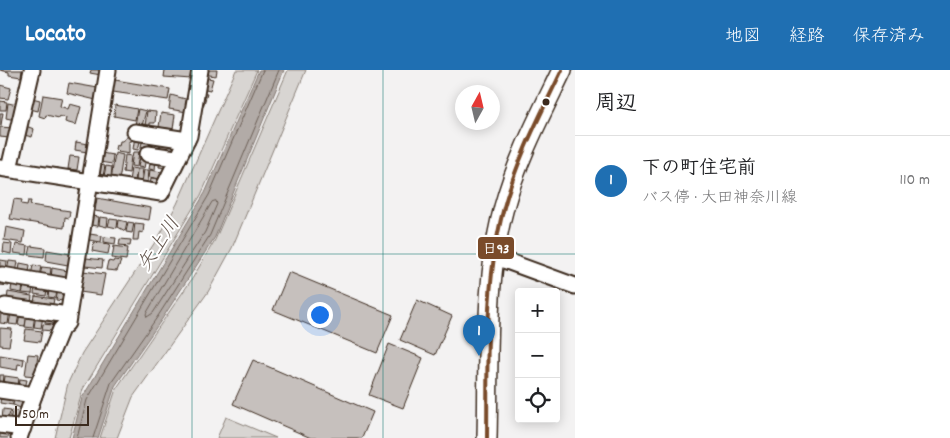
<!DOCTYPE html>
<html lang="ja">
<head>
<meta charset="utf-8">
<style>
	body { margin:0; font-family:Dekko,"Klee One",sans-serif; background:#f6f6f6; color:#202124 }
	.controls { position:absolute; right:15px; bottom:15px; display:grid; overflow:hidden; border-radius:5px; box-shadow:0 2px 12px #0003 }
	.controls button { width:45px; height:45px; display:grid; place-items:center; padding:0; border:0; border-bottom:1px solid #e0e0e0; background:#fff; color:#202124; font:25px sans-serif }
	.compass { position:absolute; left:455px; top:15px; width:45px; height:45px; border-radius:50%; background:#fff; box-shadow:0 2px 12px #0003; rotate:8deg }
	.scale { position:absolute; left:15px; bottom:12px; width:74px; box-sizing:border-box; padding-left:5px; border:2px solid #3b2a1e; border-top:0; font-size:14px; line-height:18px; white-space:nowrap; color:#3b2a1e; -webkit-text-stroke:4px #fff; paint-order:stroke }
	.you { position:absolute; left:319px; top:244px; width:18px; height:18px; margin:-12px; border:4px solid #fff; border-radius:50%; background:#1a73e8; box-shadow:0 0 0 8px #1a73e833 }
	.badge { display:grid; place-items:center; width:32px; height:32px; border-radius:50%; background:#1f6fb2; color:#fff; font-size:16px; font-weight:700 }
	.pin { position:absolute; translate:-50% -41px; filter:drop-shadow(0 1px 2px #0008) }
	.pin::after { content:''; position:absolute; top:26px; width:18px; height:15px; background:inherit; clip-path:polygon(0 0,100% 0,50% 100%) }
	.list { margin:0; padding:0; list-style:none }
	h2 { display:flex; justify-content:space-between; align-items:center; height:65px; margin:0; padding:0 20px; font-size:21px }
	h2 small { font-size:16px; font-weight:400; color:#757577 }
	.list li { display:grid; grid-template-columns:32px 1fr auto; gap:15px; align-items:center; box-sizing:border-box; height:90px; padding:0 20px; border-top:1px solid #e0e0e0 }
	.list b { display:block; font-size:19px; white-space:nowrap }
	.list p { margin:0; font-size:16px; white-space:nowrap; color:#757577 }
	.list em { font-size:16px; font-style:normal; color:#757577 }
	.icon { flex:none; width:28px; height:28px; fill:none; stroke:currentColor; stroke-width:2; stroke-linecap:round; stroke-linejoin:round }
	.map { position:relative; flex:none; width:575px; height:368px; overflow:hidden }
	header { display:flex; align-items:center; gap:30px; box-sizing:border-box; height:70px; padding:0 25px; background:#1f6fb2; color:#fff }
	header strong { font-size:24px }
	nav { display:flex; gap:28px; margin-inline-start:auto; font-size:18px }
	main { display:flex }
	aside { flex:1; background:#fff }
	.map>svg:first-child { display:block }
	.green { fill:#d8d5d2; stroke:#8a8078 }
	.water { fill:#b2aba7; stroke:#827770 }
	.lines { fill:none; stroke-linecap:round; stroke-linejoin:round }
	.shore { stroke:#6b5e55; stroke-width:1 }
	.building { fill:#c6c0bd; stroke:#3b2a1e }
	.minor-casing { stroke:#3b2a1e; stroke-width:19 }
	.major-casing { stroke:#3b2a1e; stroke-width:22 }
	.minor { stroke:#fff; stroke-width:15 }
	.major { stroke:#fff; stroke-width:19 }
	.bus-1-casing { stroke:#fff; stroke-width:8 }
	.bus-1 { stroke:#7a4b2a; stroke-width:4 }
	.grid { fill:none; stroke:#0f766e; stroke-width:1; stroke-opacity:0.55 }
	.bus-dot { fill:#3b2a1e; stroke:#fff; stroke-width:2 }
	.labels { text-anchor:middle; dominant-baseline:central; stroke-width:4; stroke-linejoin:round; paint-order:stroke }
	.water-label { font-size:20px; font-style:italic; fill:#65574e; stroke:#fff }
	.line-badge { stroke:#fff; stroke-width:2 }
	.badge-label { font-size:14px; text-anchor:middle; font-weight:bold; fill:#fff }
</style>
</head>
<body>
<header>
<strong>Locato</strong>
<nav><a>地図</a><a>経路</a><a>保存済み</a></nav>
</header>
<main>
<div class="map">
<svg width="575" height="368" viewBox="0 0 575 368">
	<rect width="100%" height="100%" fill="#f3f2f2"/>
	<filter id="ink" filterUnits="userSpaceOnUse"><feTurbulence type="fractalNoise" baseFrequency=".02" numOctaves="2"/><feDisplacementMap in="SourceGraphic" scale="10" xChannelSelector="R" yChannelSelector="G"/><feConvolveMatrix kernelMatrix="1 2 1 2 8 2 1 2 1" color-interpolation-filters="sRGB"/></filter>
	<g filter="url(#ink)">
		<g class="green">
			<polygon points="236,0 257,0 201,125 83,319 69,368 55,368 68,313 82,283 161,163 177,134"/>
			<polygon points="288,0 306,0 232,178 208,222 133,327 117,368 100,368 116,319 192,209 215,170"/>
			<polygon points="226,347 276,368 217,368"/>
		</g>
		<polygon class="water" points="259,0 284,0 215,167 162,249 115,316 98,368 72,368 82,328 205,123"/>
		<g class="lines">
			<g class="shore">
				<polygon points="216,131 217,134 205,162 153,243 147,247 146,244 212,132"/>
				<polyline points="77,368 87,330 209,125 263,0"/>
				<polyline points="93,368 111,313 158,246 210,165 279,0"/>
			</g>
		</g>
		<g class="building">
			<polygon points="0,0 22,0 21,7 9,5 9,2"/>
			<polygon points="91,0 102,0 101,5 90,3"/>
			<polygon points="165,0 193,0 191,9 164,7"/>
			<polygon points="204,0 217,0 216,6 203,4"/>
			<polygon points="203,7 213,9 210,20 201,18"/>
			<polygon points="115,10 170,19 168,30 113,22"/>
			<polygon points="69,13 98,18 96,30 67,23"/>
			<polygon points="0,15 11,18 8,29 0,28"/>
			<polygon points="199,23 207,24 203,37 197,36"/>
			<polygon points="43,25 62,28 60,36 68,39 70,34 81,37 76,55 65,52 66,48 59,46 59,48 46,45 45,48 39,46"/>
			<polygon points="171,25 189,30 187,42 169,39"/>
			<polygon points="28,27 40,30 38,41 26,38"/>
			<polygon points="0,31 7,32 6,40 0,40"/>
			<polygon points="8,33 17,35 15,50 6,48"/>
			<polygon points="115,35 137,39 135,50 114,46"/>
			<polygon points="138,39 146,41 142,56 135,55"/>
			<polygon points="147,41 156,42 155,53 150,53 150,57 145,56"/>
			<polygon points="0,43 3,43 1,55 0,55"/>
			<polygon points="161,43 175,45 173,59 159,57"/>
			<polygon points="23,55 34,59 32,67 20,64"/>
			<polygon points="0,57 13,58 9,68 0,67"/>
			<polygon points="129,65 133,66 132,71 129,71 129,84 118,82 115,79 116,75 119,76 120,71 122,71"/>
			<polygon points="135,66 141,67 138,80 133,79"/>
			<polygon points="143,67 150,68 149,76 141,77"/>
			<polygon points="152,68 160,69 159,78 150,79"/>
			<polygon points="161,69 169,71 168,79 160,79"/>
			<polygon points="76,72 88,74 87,82 75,80"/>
			<polygon points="133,82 139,82 137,97 131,96"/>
			<polygon points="101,83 113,85 112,94 100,92"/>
			<polygon points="115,83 123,85 119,111 111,110"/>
			<polygon points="125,85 131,86 129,103 123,102"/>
			<polygon points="70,86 79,87 77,100 68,99"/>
			<polygon points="140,87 146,88 144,98 138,97"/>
			<polygon points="151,88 156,89 155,100 149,99"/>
			<polygon points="160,90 168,91 167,98 159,97"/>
			<polygon points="100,95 105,96 103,106 98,105"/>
			<polygon points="106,96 112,97 111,107 104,106"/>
			<polygon points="131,98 137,99 135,111 129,111"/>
			<polygon points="137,99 143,99 141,112 136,112"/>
			<polygon points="144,100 149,100 148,113 142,112"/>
			<polygon points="150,100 162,102 161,109 149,107"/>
			<polygon points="151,108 160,109 159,116 150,116"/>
			<polygon points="97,128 151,138 149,150 95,141"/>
			<polygon points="14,129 22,130 21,134 27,135 28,131 31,131 30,135 70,141 69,148 65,147 64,158 10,149"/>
			<polygon points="91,146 99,147 98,156 90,155"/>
			<polygon points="100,147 108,148 107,157 99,155"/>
			<polygon points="110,149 118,150 117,158 108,156"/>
			<polygon points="119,150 127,152 125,161 118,157"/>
			<polygon points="128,152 134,153 132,163 126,162"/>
			<polygon points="135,153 144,154 143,163 139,162 138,170 133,170"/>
			<polygon points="6,157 25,161 23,173 4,170"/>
			<polygon points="90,164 102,166 101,172 89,170"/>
			<polygon points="104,167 116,168 115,174 104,172"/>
			<polygon points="120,169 131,170 130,176 119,175"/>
			<polygon points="94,172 110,174 108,184 92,181"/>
			<polygon points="4,173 12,174 11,184 3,182"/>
			<polygon points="16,174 28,176 27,185 14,183"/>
			<polygon points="31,176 45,178 44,187 29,185"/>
			<polygon points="114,176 128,178 126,190 112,188"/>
			<polygon points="47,180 70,184 68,195 46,191"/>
			<polygon points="86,188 103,190 102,198 85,196"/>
			<polygon points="0,190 7,191 6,202 0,201"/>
			<polygon points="114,190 121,191 117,201 106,200 108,191 113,192"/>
			<polygon points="9,191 18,192 16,203 7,201"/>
			<polygon points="20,193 30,195 29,203 19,201"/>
			<polygon points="33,195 41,196 39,207 31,206"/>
			<polygon points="42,197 51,198 50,206 40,205"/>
			<polygon points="52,198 68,201 66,212 51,209"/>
			<polygon points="83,201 105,204 101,225 80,222"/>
			<polygon points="289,202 393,245 377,283 273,240"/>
			<polygon points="0,208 10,211 9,216 0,215"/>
			<polygon points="12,213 23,214 22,223 11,221"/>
			<polygon points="26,215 33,216 32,224 22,223 24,217"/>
			<polygon points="35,217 47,219 46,226 34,224"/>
			<polygon points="57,218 56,228 48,227 49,219"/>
			<polygon points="58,219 65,220 63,231 56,230"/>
			<polygon points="8,222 32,226 31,234 7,230"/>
			<polygon points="35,226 54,229 52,239 34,233"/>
			<polygon points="417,230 452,246 435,285 400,270"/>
			<polygon points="1,239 10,240 8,254 0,253"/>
			<polygon points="11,243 19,244 17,255 9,254"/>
			<polygon points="20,243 27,244 25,256 18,255"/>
			<polygon points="27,244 35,245 33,258 25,257"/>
			<polygon points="36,245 43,246 41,258 34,257"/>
			<polygon points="46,247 59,249 58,252 55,254 45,253"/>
			<polygon points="43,254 53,255 52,261 42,260"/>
			<polygon points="0,258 12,259 9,276 0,275"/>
			<polygon points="26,259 42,261 40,272 24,270"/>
			<polygon points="389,274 423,288 403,338 369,325"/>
			<polygon points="28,284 38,285 35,306 25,305"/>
			<polygon points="0,285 24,289 23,295 18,294 17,300 0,297"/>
			<polygon points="253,290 373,342 362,368 311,368 233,334"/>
			<polygon points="0,305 4,305 3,315 0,314"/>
			<polygon points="5,306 19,308 18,316 4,314"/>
			<polygon points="20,309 27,310 25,318 19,317"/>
			<polygon points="1,325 14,327 13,335 0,333"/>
			<polygon points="14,327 25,329 23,339 13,335"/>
			<polygon points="3,339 11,340 7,351 2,350"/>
			<polygon points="12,340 20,342 17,351 10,350"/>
			<polygon points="0,360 9,361 8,368 0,368"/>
		</g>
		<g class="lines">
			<defs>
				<g id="minor">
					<polyline points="135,62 187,70"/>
					<polyline points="148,84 176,88"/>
					<polyline points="0,98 161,123 189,66 200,0"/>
					<polyline points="9,99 32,0"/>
					<polyline points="493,186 575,216"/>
					<polyline points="2,205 72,217"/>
					<polyline points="5,236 68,245"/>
					<polyline points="0,320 34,325"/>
					<polyline points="0,355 23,358"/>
					<polyline points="19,368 34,325 61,259 67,253 108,0"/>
				</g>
				<path id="major" d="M487,368C489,292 484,211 504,137C517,89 541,44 562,0"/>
			</defs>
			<use href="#minor" class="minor-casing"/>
			<use href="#major" class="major-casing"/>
			<use href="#minor" class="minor"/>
			<use href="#major" class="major"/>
			<defs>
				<path id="bus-1" d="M487,368C488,291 484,212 504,137C517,89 541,44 562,0"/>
			</defs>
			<use href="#bus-1" class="bus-1-casing"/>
			<use href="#bus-1" class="bus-1"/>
		</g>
	</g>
	<path class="grid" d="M192,0V368M383,0V368M0,184H575"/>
	<circle class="bus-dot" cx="546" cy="32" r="4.5"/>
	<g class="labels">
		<g class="water-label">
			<text transform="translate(160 175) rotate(-57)">矢上川</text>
		</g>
	</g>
	<rect class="line-badge" x="477" y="166" width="38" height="24" rx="5" fill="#7a4b2a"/>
	<g class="badge-label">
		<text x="496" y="183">日93</text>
	</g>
</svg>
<div class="controls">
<button>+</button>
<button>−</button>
<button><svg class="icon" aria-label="locate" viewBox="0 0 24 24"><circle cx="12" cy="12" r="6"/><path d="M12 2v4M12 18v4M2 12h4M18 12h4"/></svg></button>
</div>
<svg class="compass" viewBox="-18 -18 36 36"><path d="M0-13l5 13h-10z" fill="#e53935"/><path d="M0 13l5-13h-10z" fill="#757577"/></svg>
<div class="scale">50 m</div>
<div class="you"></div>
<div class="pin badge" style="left:479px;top:286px">1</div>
</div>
<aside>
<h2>周辺<small></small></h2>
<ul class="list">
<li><span class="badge">1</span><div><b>下の町住宅前</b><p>バス停 · 大田神奈川線</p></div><em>110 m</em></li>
</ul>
</aside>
</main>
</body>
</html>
